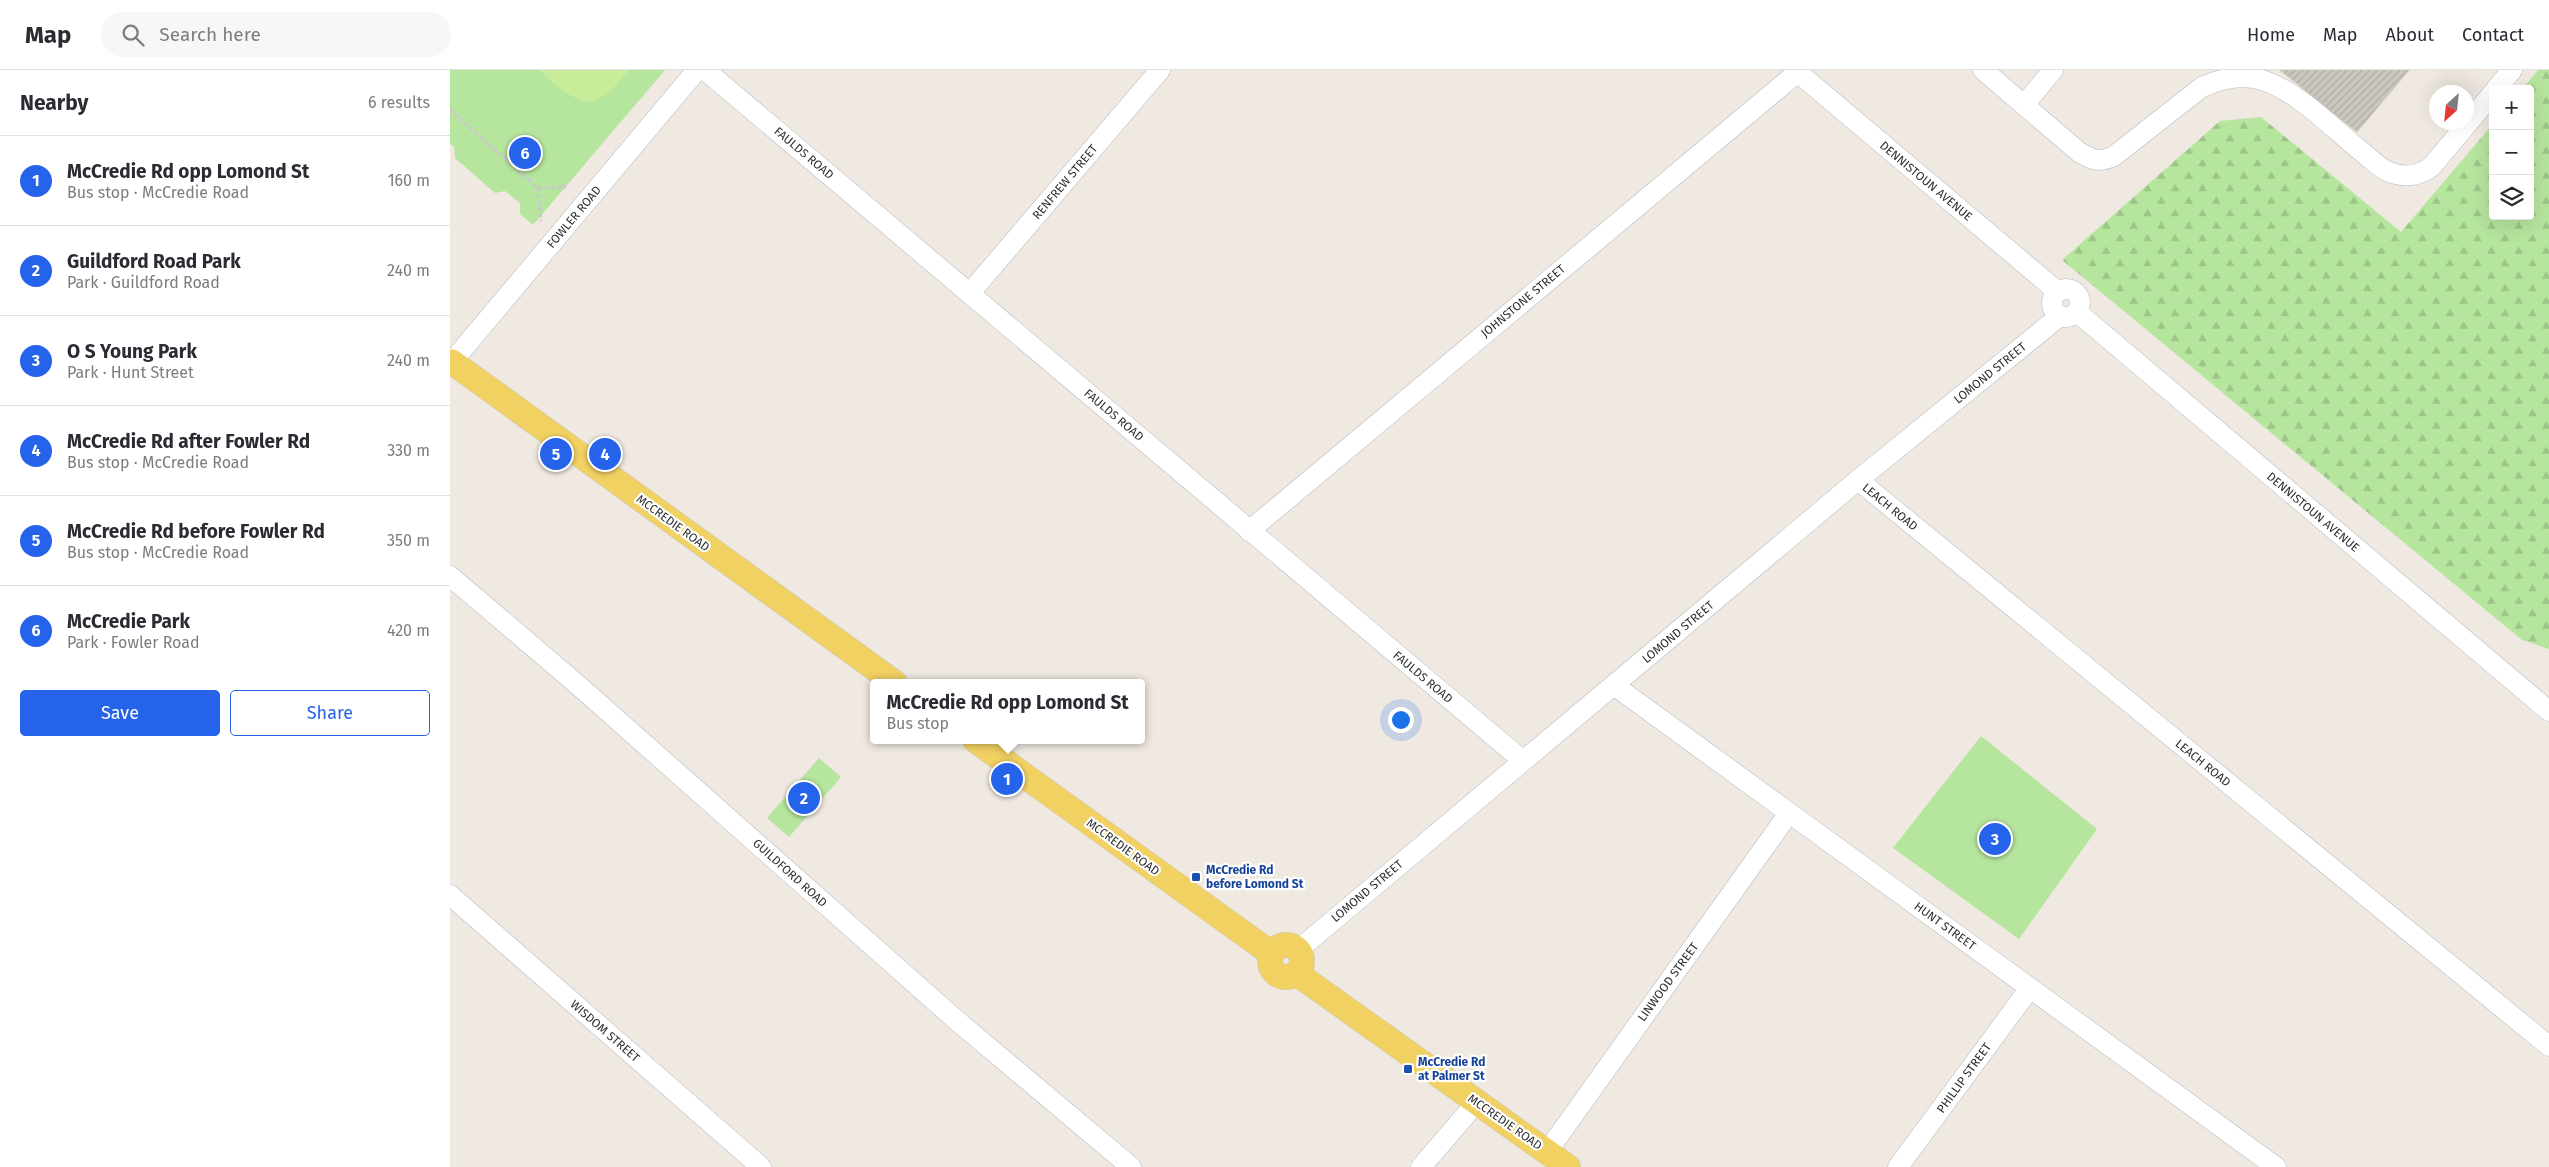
<!DOCTYPE html>
<html lang="en">
<head>
<meta charset="utf-8">
<style>
	body { margin:0; font-family:"Fira Sans",sans-serif; background:#f7f7f7; color:#2b2b33 }
	.controls { position:absolute; right:15px; top:15px; display:grid; overflow:hidden; border-radius:5px; box-shadow:0 5px 20px #0002 }
	.controls button { width:45px; height:45px; display:grid; place-items:center; padding:0; border:0; border-bottom:1px solid #e1e1e2; background:#fff; color:#2b2b33; font:25px sans-serif }
	.compass { position:absolute; left:1979px; top:15px; width:45px; height:45px; border-radius:50%; background:#fff; box-shadow:0 5px 20px #0002; rotate:207deg }
	.you { position:absolute; left:950px; top:649px; width:18px; height:18px; margin:-12px; border:4px solid #fff; border-radius:50%; background:#1a73e8; box-shadow:0 0 0 8px #1a73e833 }
	.badge { display:grid; place-items:center; width:32px; height:32px; border-radius:50%; background:#2563eb; color:#fff; font-size:16px; font-weight:700 }
	.pin { position:absolute; translate:-50% -50%; border:2px solid #fff; box-shadow:0 1px 5px #0006 }
	.popup { position:absolute; left:420px; top:609px; width:275px; height:65px; box-sizing:border-box; display:grid; place-content:center; border-radius:5px; background:#fff; filter:drop-shadow(0 1px 4px #0005); font-size:16px; white-space:nowrap; color:#7c7c81 }
	.popup b { font-size:19px; color:#2b2b33 }
	.popup::after { content:''; position:absolute; left:50%; top:100%; margin-left:-10px; border:10px solid transparent; border-top-color:#fff }
	.list { margin:0; padding:0; list-style:none }
	h2 { display:flex; justify-content:space-between; align-items:center; height:65px; margin:0; padding:0 20px; font-size:21px }
	h2 small { font-size:16px; font-weight:400; color:#7c7c81 }
	.list li { display:grid; grid-template-columns:32px 1fr auto; gap:15px; align-items:center; box-sizing:border-box; height:90px; padding:0 20px; border-top:1px solid #e1e1e2 }
	.list b { display:block; font-size:19px; white-space:nowrap }
	.list p { margin:0; font-size:16px; white-space:nowrap; color:#7c7c81 }
	.list em { font-size:16px; font-style:normal; color:#7c7c81 }
	.actions { display:flex; gap:10px; padding:15px 20px }
	.actions a { flex:1; padding:11px 0; border:1px solid #2563eb; border-radius:5px; text-align:center; font-size:18px; color:#2563eb }
	.actions .main { background:#2563eb; color:#fff }
	.icon { flex:none; width:28px; height:28px; fill:none; stroke:currentColor; stroke-width:2; stroke-linecap:round; stroke-linejoin:round }
	.map { position:relative; flex:none; width:2099px; height:1097px; overflow:hidden }
	header { display:flex; align-items:center; gap:30px; box-sizing:border-box; height:70px; padding:0 25px; background:#fff; border-bottom:1px solid #e1e1e2 }
	header strong { font-size:24px }
	nav { display:flex; gap:28px; margin-inline-start:auto; font-size:18px }
	.search { width:350px; height:45px; background:#f7f7f7; display:flex; align-items:center; gap:12px; box-sizing:border-box; padding:0 18px; border-radius:28px; color:#7c7c81; font-size:19px }
	main { display:flex }
	aside { flex:1; background:#fff }
	.map>svg:first-child { display:block }
	.forest { fill:url(#forest-firs) }
	.park { fill:#b6e59e }
	.pitch { fill:#c9ec9a }
	.building { fill:url(#building-hatch); stroke:#cbc5ba }
	.lines { fill:none; stroke-linecap:round; stroke-linejoin:round }
	.minor-casing { stroke:#b4b7c1; stroke-width:21 }
	.major-casing { stroke:#c9c9c9; stroke-width:26 }
	.path { stroke:#c9c9c9; stroke-width:3; stroke-dasharray:4 2.5; stroke-linecap:butt }
	.minor { stroke:#fff; stroke-width:20 }
	.major { stroke:#f2d163; stroke-width:25 }
	.transit-dot { fill:#1a4fb4; stroke:#fff; stroke-width:2 }
	.labels { text-anchor:middle; dominant-baseline:central; stroke-width:4.5; stroke-linejoin:round; paint-order:stroke }
	.street-label { font-size:12px; fill:#2e2e2e; stroke:#fff }
	.transit-label { font-size:12px; font-weight:bold; fill:#164399; stroke:#fff; text-anchor:start }
</style>
</head>
<body>
<header>
<strong>Map</strong>
<div class="search"><svg class="icon" aria-label="search" viewBox="0 0 24 24"><circle cx="10" cy="10" r="6"/><path d="M15 15l6 6"/></svg>Search here</div>
<nav><a>Home</a><a>Map</a><a>About</a><a>Contact</a></nav>
</header>
<main>
<aside>
<h2>Nearby<small>6 results</small></h2>
<ul class="list">
<li><span class="badge">1</span><div><b>McCredie Rd opp Lomond St</b><p>Bus stop · McCredie Road</p></div><em>160 m</em></li>
<li><span class="badge">2</span><div><b>Guildford Road Park</b><p>Park · Guildford Road</p></div><em>240 m</em></li>
<li><span class="badge">3</span><div><b>O S Young Park</b><p>Park · Hunt Street</p></div><em>240 m</em></li>
<li><span class="badge">4</span><div><b>McCredie Rd after Fowler Rd</b><p>Bus stop · McCredie Road</p></div><em>330 m</em></li>
<li><span class="badge">5</span><div><b>McCredie Rd before Fowler Rd</b><p>Bus stop · McCredie Road</p></div><em>350 m</em></li>
<li><span class="badge">6</span><div><b>McCredie Park</b><p>Park · Fowler Road</p></div><em>420 m</em></li>
</ul>
<div class="actions"><a class="main">Save</a><a>Share</a></div>
</aside>
<div class="map">
<svg width="2099" height="1097" viewBox="0 0 2099 1097">
	<defs>
		<pattern id="forest-firs" width="22" height="20" patternUnits="userSpaceOnUse" patternTransform="scale(1.25)"><rect width="22" height="20" fill="#b6e59e"/><path d="M5 1l3.5 6h-7zM16 11l3.5 6h-7z" fill="#9dc588"/></pattern>
		<pattern id="building-hatch" width="6" height="6" patternUnits="userSpaceOnUse" patternTransform="scale(1.25)"><rect width="6" height="6" fill="#cbc7bf"/><path d="M-1 1l2-2M0 6l6-6M5 7l2-2" fill="none" stroke="#afaba4"/></pattern>
	</defs>
	<rect width="100%" height="100%" fill="#efe9e1"/>
	<polygon class="forest" points="2088,0 2099,0 2099,579 2072,570 1612,190 1770,51 1811,47 1951,162 2043,54 2043,146 2080,146 2080,19 2072,19"/>
	<g class="park">
		<polygon points="0,0 215,0 83,155 70,144 70,133 55,121 45,123 5,88 4,77 0,74"/>
		<polygon points="1531,666 1647,759 1569,869 1443,778"/>
		<polygon points="369,688 391,707 339,767 317,748"/>
	</g>
	<path class="pitch" d="M89,0H179L160,22L143,32C121,31 105,14 89,0Z"/>
	<polygon class="building" points="1830,0 1959,0 1907,62"/>
	<g class="lines">
		<defs>
			<g id="minor">
				<polyline points="255,0 1072,690"/>
				<polyline points="1345,0 1608,222"/>
				<path d="M1533,0L1629,82C1642,90 1649,93 1664,86L1752,17C1770,9 1792,4 1812,10C1849,22 1881,57 1911,81C1920,88 1929,98 1939,102C1954,108 1970,106 1982,96L2043,23"/>
				<polyline points="2046,19 2062,0"/>
				<polyline points="1574,35 1603,0"/>
				<circle cx="1616" cy="233" r="14"/>
				<polyline points="520,223 710,0"/>
				<polyline points="1627,242 2099,641"/>
				<polyline points="2,292 247,0"/>
				<polyline points="1408,410 2099,976"/>
				<polyline points="799,461 1348,2"/>
				<polyline points="0,506 129,616 505,949 681,1097"/>
				<polyline points="1165,616 1826,1097"/>
				<polyline points="0,825 311,1097"/>
				<polyline points="848,880 1408,410 1610,246"/>
				<polyline points="1097,1082 1339,743"/>
				<polyline points="971,1097 1027,1032"/>
				<polyline points="1448,1097 1580,918"/>
			</g>
			<g id="major">
				<polyline points="0,294 2,292 445,613"/>
				<polyline points="525,670 822,884"/>
				<circle cx="836" cy="891" r="16"/>
				<polyline points="846,903 1118,1097"/>
			</g>
		</defs>
		<use href="#minor" class="minor-casing"/>
		<use href="#major" class="major-casing"/>
		<g class="path">
			<polyline points="0,40 88,118 91,151"/>
			<polyline points="88,118 112,117 113,115 117,118"/>
		</g>
		<use href="#minor" class="minor"/>
		<use href="#major" class="major"/>
	</g>
	<g class="transit-dot">
		<rect x="741" y="802" width="10" height="10" rx="2.5"/>
		<rect x="953" y="994" width="10" height="10" rx="2.5"/>
	</g>
	<g class="labels">
		<g class="street-label">
			<text transform="translate(354 83) rotate(40)">FAULDS ROAD</text>
			<text transform="translate(1476 111) rotate(40)">DENNISTOUN AVENUE</text>
			<text transform="translate(615 112) rotate(-50)">RENFREW STREET</text>
			<text transform="translate(124 147) rotate(-50)">FOWLER ROAD</text>
			<text transform="translate(1073 231) rotate(-40)">JOHNSTONE STREET</text>
			<text transform="translate(1540 303) rotate(-39)">LOMOND STREET</text>
			<text transform="translate(664 345) rotate(40)">FAULDS ROAD</text>
			<text transform="translate(1440 437) rotate(39)">LEACH ROAD</text>
			<text transform="translate(1863 442) rotate(40)">DENNISTOUN AVENUE</text>
			<text transform="translate(223 453) rotate(36)">MCCREDIE ROAD</text>
			<text transform="translate(1228 562) rotate(-40)">LOMOND STREET</text>
			<text transform="translate(973 607) rotate(40)">FAULDS ROAD</text>
			<text transform="translate(1753 693) rotate(39)">LEACH ROAD</text>
			<text transform="translate(673 777) rotate(36)">MCCREDIE ROAD</text>
			<text transform="translate(340 803) rotate(42)">GUILDFORD ROAD</text>
			<text transform="translate(917 821) rotate(-40)">LOMOND STREET</text>
			<text transform="translate(1495 856) rotate(36)">HUNT STREET</text>
			<text transform="translate(1218 912) rotate(-54)">LINWOOD STREET</text>
			<text transform="translate(155 961) rotate(41)">WISDOM STREET</text>
			<text transform="translate(1514 1008) rotate(-54)">PHILLIP STREET</text>
			<text transform="translate(1055 1052) rotate(35)">MCCREDIE ROAD</text>
		</g>
		<g class="transit-label">
			<text x="756" y="800">McCredie Rd<tspan x="756" dy="14">before Lomond St</tspan></text>
			<text x="968" y="992">McCredie Rd<tspan x="968" dy="14">at Palmer St</tspan></text>
		</g>
	</g>
</svg>
<div class="controls">
<button>+</button>
<button>−</button>
<button><svg class="icon" aria-label="layers" viewBox="0 0 24 24"><path d="M12 4l9 5-9 5-9-5zM3 14l9 5 9-5"/></svg></button>
</div>
<svg class="compass" viewBox="-18 -18 36 36"><path d="M0-13l5 13h-10z" fill="#e53935"/><path d="M0 13l5-13h-10z" fill="#7c7c81"/></svg>
<div class="you"></div>
<div class="pin badge" style="left:557px;top:709px">1</div>
<div class="popup"><b>McCredie Rd opp Lomond St</b>Bus stop</div>
<div class="pin badge" style="left:354px;top:728px">2</div>
<div class="pin badge" style="left:1545px;top:769px">3</div>
<div class="pin badge" style="left:155px;top:384px">4</div>
<div class="pin badge" style="left:106px;top:384px">5</div>
<div class="pin badge" style="left:75px;top:83px">6</div>
</div>
</main>
</body>
</html>
